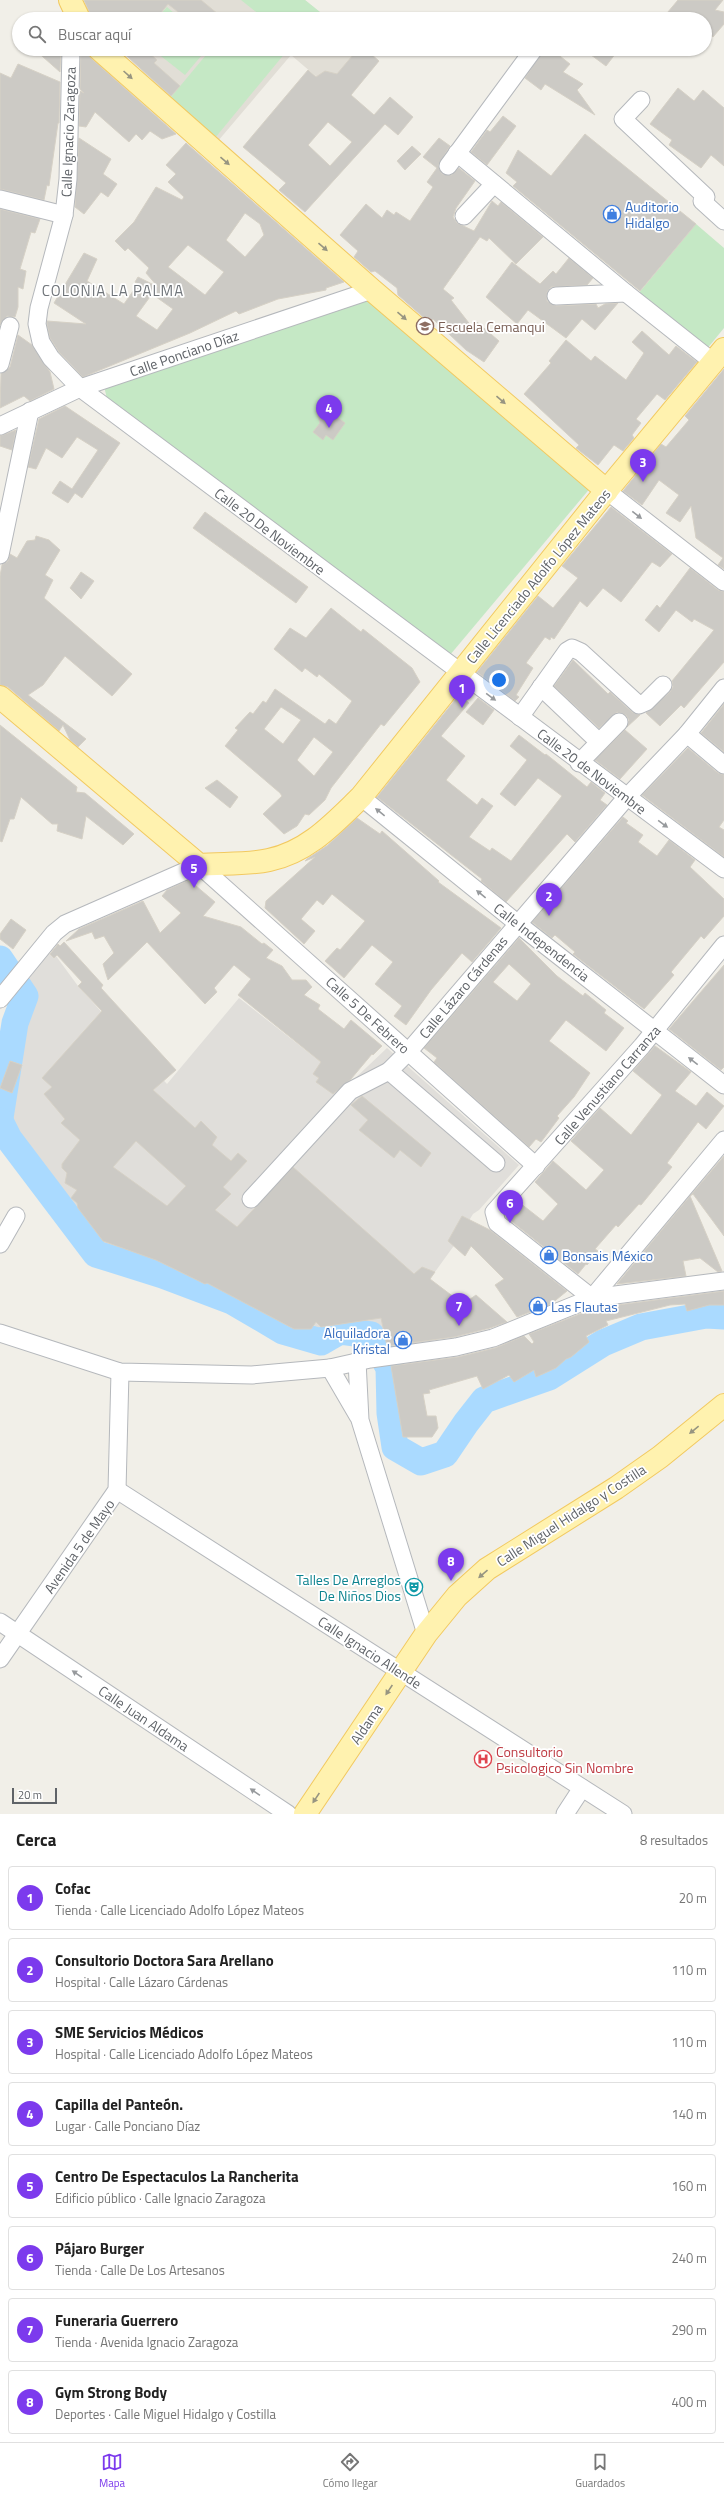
<!DOCTYPE html>
<html lang="es">
<head>
<meta charset="utf-8">
<style>
	body { margin:0; font-family:"Titillium Web",sans-serif; background:#f2f2f2; color:#222 }
	.scale { position:absolute; left:12px; bottom:10px; width:45px; box-sizing:border-box; padding-left:4px; border:2px solid #5f6368; border-top:0; font-size:11px; line-height:14px; white-space:nowrap; color:#5f6368; -webkit-text-stroke:3px #fff; paint-order:stroke }
	.you { position:absolute; left:499px; top:680px; width:14px; height:14px; margin:-10px; border:3px solid #fff; border-radius:50%; background:#1a73e8; box-shadow:0 0 0 6px #1a73e833 }
	.badge { display:grid; place-items:center; width:26px; height:26px; border-radius:50%; background:#7c3aed; color:#fff; font-size:13px; font-weight:700 }
	.pin { position:absolute; translate:-50% -33px; filter:drop-shadow(0 1px 2px #0008) }
	.pin::after { content:''; position:absolute; top:21px; width:14px; height:12px; background:inherit; clip-path:polygon(0 0,100% 0,50% 100%) }
	.list { margin:0; padding:0; list-style:none }
	h2 { display:flex; justify-content:space-between; align-items:center; height:52px; margin:0; padding:0 16px; font-size:17px }
	h2 small { font-size:13px; font-weight:400; color:#767676 }
	.list li { display:grid; grid-template-columns:26px 1fr auto; gap:12px; align-items:center; box-sizing:border-box; height:64px; margin:0 8px 8px; padding:0 8px; border:1px solid #e0e0e0; border-radius:4px }
	.list b { display:block; font-size:15px; white-space:nowrap }
	.list p { margin:0; font-size:13px; white-space:nowrap; color:#767676 }
	.list em { font-size:13px; font-style:normal; color:#767676 }
	.icon { flex:none; width:22px; height:22px; fill:none; stroke:currentColor; stroke-width:2; stroke-linecap:round; stroke-linejoin:round }
	.map { position:relative; flex:none; width:724px; height:1814px; overflow:hidden }
	.search { position:absolute; background:#fff; box-shadow:0 1px 3px #0004; left:12px; right:12px; top:12px; height:44px; display:flex; align-items:center; gap:10px; box-sizing:border-box; padding:0 14px; border-radius:22px; color:#767676; font-size:15px }
	.sheet { height:628px; background:#fff }
	nav { display:flex; justify-content:space-around; align-items:center; box-sizing:border-box; height:56px; border-top:1px solid #e0e0e0; background:#fff; font-size:11px; color:#767676 }
	nav a { display:grid; justify-items:center; gap:2px }
	nav .on { color:#7c3aed }
	.map>svg:first-child { display:block }
	.industrial { fill:#e0deda }
	.education { fill:#e1ded6 }
	.green { fill:#c5e8c5 }
	.lines { fill:none; stroke-linecap:round; stroke-linejoin:round }
	.river { stroke:#aadaff; stroke-width:27 }
	.building { fill:#cccac5; stroke:#d6d1c6; fill-rule:evenodd }
	.minor-casing { stroke:#b5b8bc; stroke-width:19 }
	.major-casing { stroke:#f2c960; stroke-width:24 }
	.minor { stroke:#fff; stroke-width:17 }
	.major { stroke:#fff2af; stroke-width:22 }
	.oneway { fill:#979581 }
	.oneway2 { fill:#979a9d }
	.labels { text-anchor:middle; dominant-baseline:central; stroke-width:3.5; stroke-linejoin:round; paint-order:stroke }
	.street-label { font-size:14px; fill:#5f6368; stroke:#fff }
	.shop-label { font-size:14px; fill:#366cbe; stroke:#fff; text-anchor:start }
	.education-label { font-size:14px; fill:#785e54; stroke:#fff; text-anchor:start }
	.culture-label { font-size:14px; fill:#0d838f; stroke:#fff; text-anchor:end }
	.health-label { font-size:14px; fill:#be3a42; stroke:#fff; text-anchor:start }
	.neighbourhood-label { font-size:15px; letter-spacing:1px; fill:#70757a; stroke:#fff }
</style>
</head>
<body>
<div class="map">
<svg width="724" height="1814" viewBox="0 0 724 1814">
	<rect width="100%" height="100%" fill="#f1efe8"/>
	<polygon class="industrial" points="47,951 54,958 56,956 78,986 167,1084 239,998 349,1084 387,1048 519,1165 479,1210 473,1214 453,1247 432,1276 427,1277 439,1337 433,1341 385,1349 367,1322 311,1329 216,1288 103,1250 55,1192 2,1118 0,1088 37,993 24,986"/>
	<g class="education">
		<polygon points="130,0 305,0 328,19 114,19"/>
		<polygon points="119,49 365,49 379,61 345,101 291,55 218,141"/>
	</g>
	<g class="green">
		<polygon points="241,0 305,0 320,12 314,19 265,19"/>
		<polygon points="167,7 181,19 156,19"/>
		<polygon points="152,49 207,49 185,75"/>
		<polygon points="211,49 283,49 286,52 215,138 171,97"/>
		<polygon points="696,224 724,248 724,328 706,350 638,294"/>
		<polygon points="370,294 597,480 450,655 107,399 104,386"/>
	</g>
	<g class="lines">
		<g class="river">
			<polyline points="0,959 25,996 15,1023 0,1118"/>
			<polyline points="0,1121 9,1139 96,1254 163,1275 232,1301 283,1331 321,1342 340,1331 371,1335 389,1368 390,1413 395,1447 421,1462 445,1454 466,1423 484,1400 549,1377 603,1343 641,1327 706,1315 724,1316"/>
		</g>
	</g>
	<g class="building">
		<polygon points="84,0 201,0 224,19 187,19 168,4 156,19 92,19"/>
		<polygon points="678,0 723,0 715,10 724,12 724,24 713,37 705,30 705,19 662,19"/>
		<polygon points="34,49 61,49 60,72"/>
		<polygon points="81,49 87,49 91,58 176,134 162,139 150,131 142,140 136,134 129,142 95,112 86,127 79,126 80,91 84,93 80,89"/>
		<polygon points="119,49 145,49 157,60 154,63 180,86 171,96"/>
		<path d="M358,49H365L379,61L351,95L374,115L390,97L413,117L398,135L385,124L305,212L279,190L286,183L243,147L308,70L316,77L325,71L337,74ZM328,122L352,142L330,166L308,145Z"/>
		<polygon points="544,49 551,49 570,64 563,72 583,84 577,90 595,115 545,84 541,90 525,78"/>
		<polygon points="583,49 619,49 606,66"/>
		<polygon points="18,64 60,82 59,123 58,123 49,186 47,185 44,200 0,189 0,73 11,78"/>
		<polygon points="678,88 694,101 703,90 724,108 724,166 711,155 701,168 669,145 672,140 650,124"/>
		<polygon points="503,116 516,126 487,165 471,152 487,130 490,132"/>
		<polygon points="585,134 696,224 640,291 513,186 517,182 506,173 518,150 551,176"/>
		<polygon points="79,138 111,159 103,174 117,184 108,197 101,192 84,214 75,207"/>
		<polygon points="439,138 450,146 438,165 442,174 452,175 459,168 475,181 456,208 453,217 457,223 474,231 492,201 498,206 501,202 543,237 516,264 489,238 487,241 480,237 443,289 454,298 451,300 472,327 477,322 499,341 484,362 466,350 433,319 430,323 398,295 397,288 384,278 375,271 371,272 354,257 358,251 340,235 366,204 382,218 387,210 394,215 396,212 410,221 433,187 427,182 437,168 423,157"/>
		<path d="M186,143L344,282L326,288V290L278,299L239,314L236,311L190,333L83,377L59,352L50,338L47,324V321L86,324L54,303L84,253L97,259L87,281L124,304L138,284L135,282L138,277L158,287L146,273L149,268L128,248L125,251L115,241L134,222L156,187L182,200L184,197L168,182L176,174L166,165ZM245,213L260,224L264,235L245,257L226,240ZM188,245L224,272L205,295L168,267ZM152,294L173,309L157,330L136,316Z"/>
		<polygon points="412,146 421,154 405,170 397,161"/>
		<polygon points="0,209 40,219 35,233 31,232 20,269 26,271 23,289 18,287 18,307 15,317 7,316 0,325"/>
		<polygon points="569,258 593,278 587,285 551,287 547,292 547,301 556,306 596,304 598,308 605,304 618,303 595,330 582,319 566,338 528,310 517,324 486,297 512,262 540,284 553,271 556,274"/>
		<polygon points="642,331 669,355 676,346 697,362 665,400 657,394 636,419 641,423 632,435 634,438 623,451 614,445 598,465 576,448 579,445 524,394 551,363 549,361 566,340 591,361 595,356 626,380 644,353 632,342"/>
		<polygon points="18,335 32,345 50,372 54,389 30,401 24,396 0,408 1,374 10,367"/>
		<polygon points="724,369 724,569 718,565 723,558 696,538 691,506 680,522 666,513 679,495 659,480 642,505 623,491 661,444 666,447 689,420 685,416"/>
		<polygon points="65,406 120,443 82,498 75,493 68,503 52,493 60,481 72,489 98,450 77,437 62,458 46,448 36,469 28,467 39,419"/>
		<polygon points="328,410 345,423 333,440 326,435 323,440 313,432 320,423 316,411"/>
		<polygon points="16,430 12,450 0,446 0,436"/>
		<polygon points="611,507 672,554 660,567 652,562 621,602 603,588 587,607 580,601 554,639 551,637 550,640 545,637 526,663 533,668 516,695 519,697 515,701 477,672 538,596 553,608 578,578 562,566"/>
		<polygon points="205,512 308,587 296,603 193,528"/>
		<polygon points="36,536 49,540 60,550 45,575 53,580 44,598 132,674 112,696 65,656 43,685 28,695 86,739 78,747 70,740 63,725 59,731 8,687 0,685 0,576 2,565 8,561 10,554 17,558 27,541 35,540"/>
		<polygon points="690,568 718,590 724,592 724,662 684,708 681,705 660,726 646,713 670,692 673,687 672,681 714,630 694,619 692,622 676,610 659,632 645,620 657,605 660,608"/>
		<polygon points="81,572 94,581 81,599 70,588"/>
		<path d="M331,608L361,632L363,629L412,668L420,682L384,726L381,724L331,788L325,800L309,815L305,814L297,826L284,834L263,814L282,796L280,793L225,746L238,730L235,728L250,712L253,714L263,701L266,703L275,689L325,724L329,719L336,724L352,701L319,674L317,677L305,668L302,672L274,649L290,628L306,638ZM281,707L301,720L283,744L264,729ZM314,737L333,752L314,776L297,760Z"/>
		<polygon points="573,660 608,694 610,692 632,712 640,715 627,727 629,720 626,715 617,712 599,728 554,686"/>
		<polygon points="459,695 469,703 441,736 465,756 446,780 477,805 482,798 493,806 469,837 490,851 492,848 511,861 562,796 538,778 515,806 500,794 527,760 510,746 519,735 545,755 546,754 587,787 591,782 605,793 600,800 607,805 575,842 567,834 506,902 481,881 482,879 377,797"/>
		<polygon points="478,698 494,710 483,725 466,712"/>
		<polygon points="724,704 724,752 701,733"/>
		<polygon points="0,725 77,787 76,792 85,793 134,834 123,845 86,816 82,839 57,831 58,824 52,824 21,797 14,819 10,819 2,842 0,841"/>
		<polygon points="625,730 647,749 620,779 595,760"/>
		<polygon points="688,748 718,773 724,775 724,820 719,827 724,830 724,857 642,795"/>
		<polygon points="217,780 238,797 230,808 205,788"/>
		<polygon points="623,817 628,821 626,823 643,835 638,842 657,856 669,840 695,860 690,867 724,899 724,916 704,939 701,936 671,972 674,975 644,1009 573,954 575,952 555,935 552,938 532,922"/>
		<polygon points="357,818 380,834 382,831 439,881 438,882 501,928 472,962 462,953 431,990 406,1025 394,1016 402,1006 375,984 393,962 372,945 344,978 325,961 337,948 340,950 365,921 332,894 323,905 317,900 301,919 315,931 304,944 265,908 266,901 315,857 305,861 307,859 328,845"/>
		<polygon points="189,880 215,902 203,916 241,927 262,944 264,943 273,950 266,958 282,966 292,980 306,980 312,987 304,995 320,1005 318,1009 344,1029 351,1020 382,1046 373,1055 372,1054 351,1079 333,1094 316,1082 319,1078 313,1074 321,1062 238,995 251,979 234,965 214,988 217,992 205,1004 147,942 108,980 103,964 114,953 104,936 95,939 92,932 66,941 79,929 143,901 160,933 181,913 162,896 167,890"/>
		<polygon points="11,919 26,930 13,949 0,939 0,934"/>
		<path d="M519,938L557,976L583,996L585,993L606,1010L604,1013L624,1028L606,1051L566,1020L549,1041L590,1073L574,1097L557,1116L559,1118L541,1142L536,1139L529,1147L434,1062L437,1058L424,1048ZM509,964L531,984L517,1001L493,982Z"/>
		<path d="M64,942L103,985L101,988L176,1070L153,1090L195,1128L201,1121L217,1137L212,1145L231,1161L238,1153L247,1161L223,1187L231,1194L215,1210L237,1227L293,1167L414,1274L422,1267L435,1272L430,1279L463,1304L476,1295L507,1322L490,1328L454,1337L387,1346L381,1318L321,1327L316,1322L311,1329H294L207,1283L205,1284L156,1260L103,1241L78,1208L77,1203L71,1198L77,1190L65,1183L67,1173L62,1168V1164L80,1140L61,1123L65,1119L44,1094L52,1087L42,1078L102,1011L78,986L82,982L57,955L54,958L50,954L58,944L60,946ZM136,1141L186,1186L167,1206L113,1167Z"/>
		<polygon points="724,965 724,1067 721,1070 669,1029"/>
		<polygon points="655,1046 691,1072 675,1091 696,1106 707,1092 724,1106 706,1129 698,1122 667,1163 672,1167 641,1205 639,1204 618,1227 616,1225 595,1249 598,1251 587,1265 586,1264 578,1274 506,1217 513,1206 516,1208 520,1203 543,1221 558,1204 535,1182 553,1161 586,1190 604,1170 571,1141 600,1108 631,1135 662,1095 633,1071"/>
		<polygon points="10,1061 22,1065 12,1093 0,1088"/>
		<polygon points="362,1096 431,1153 421,1167 400,1150 394,1158 359,1130 368,1120 351,1105"/>
		<polygon points="724,1156 724,1236 693,1194 690,1196"/>
		<polygon points="690,1196 722,1271 718,1272 700,1258 683,1261 686,1276 617,1284"/>
		<polygon points="462,1216 490,1230 567,1291 551,1304 517,1317 495,1285 504,1279 471,1246 465,1256 448,1241"/>
		<polygon points="724,1291 724,1305 709,1305 687,1311 685,1304 670,1305 606,1321 608,1325 586,1336 589,1342 571,1357 566,1359 556,1368 536,1377 534,1370 514,1382 509,1375 483,1389 477,1376 429,1390 430,1393 423,1394 427,1416 436,1416 438,1428 432,1437 403,1437 391,1366 458,1357 495,1348 524,1336 532,1344 534,1342 529,1334 595,1308"/>
	</g>
	<g class="lines">
		<defs>
			<g id="minor">
				<polyline points="71,49 68,179 64,215 39,308 37,324 41,342 51,358 80,388 724,869"/>
				<polyline points="641,100 623,119 706,197 702,201 724,221"/>
				<polyline points="457,153 626,293 713,362"/>
				<polyline points="448,166 534,49"/>
				<polyline points="0,199 64,215"/>
				<polyline points="464,216 494,184"/>
				<polyline points="556,296 626,293"/>
				<polyline points="0,364 10,326"/>
				<polyline points="0,426 80,388 372,290"/>
				<polyline points="607,491 724,582"/>
				<polyline points="0,555 30,411"/>
				<polyline points="541,687 598,741"/>
				<polyline points="520,717 567,651 572,648 581,652 639,705 646,702 663,685"/>
				<polyline points="687,734 724,765"/>
				<polyline points="579,763 619,722"/>
				<polyline points="361,797 527,931 724,1085"/>
				<polyline points="0,999 54,933 65,924 199,865 536,1166"/>
				<polyline points="389,1071 496,1163"/>
				<polyline points="251,1199 350,1091 389,1071 409,1051 626,798 687,734 724,688"/>
				<polyline points="0,1244 16,1216"/>
				<polyline points="592,1298 497,1223 494,1212 642,1046 724,945"/>
				<polyline points="592,1298 724,1140"/>
				<polyline points="0,1333 120,1372 252,1375 330,1368 370,1359 456,1347 493,1338 592,1298 724,1281"/>
				<polyline points="357,1361 360,1420 426,1634"/>
				<polyline points="330,1368 358,1416"/>
				<polyline points="117,1490 623,1814"/>
				<polyline points="0,1622 288,1814"/>
				<polyline points="0,1659 117,1490 120,1372"/>
				<polyline points="565,1814 582,1788"/>
			</g>
			<g id="major">
				<polyline points="70,0 79,19"/>
				<polyline points="99,49 372,290 607,491"/>
				<path d="M0,697L199,865C221,863 247,865 269,860C308,852 334,823 361,797L598,501L724,349"/>
				<polyline points="305,1814 426,1634 457,1596 487,1569 616,1488 660,1457 724,1405"/>
			</g>
		</defs>
		<use href="#minor" class="minor-casing"/>
		<use href="#major" class="major-casing"/>
		<use href="#minor" class="minor"/>
		<use href="#major" class="major"/>
	</g>
	<defs><path id="oneway-solid" d="M-6-.8H1V-3.2L6.5 0L1 3.2V.8H-6Z"/></defs>
	<g class="oneway">
		<use href="#oneway-solid" transform="translate(128 75) rotate(42)"/>
		<use href="#oneway-solid" transform="translate(225 161) rotate(41)"/>
		<use href="#oneway-solid" transform="translate(323 247) rotate(41)"/>
		<use href="#oneway-solid" transform="translate(402 316) rotate(41)"/>
		<use href="#oneway-solid" transform="translate(501 400) rotate(41)"/>
		<use href="#oneway-solid" transform="translate(694 1430) rotate(141)"/>
		<use href="#oneway-solid" transform="translate(483 1574) rotate(139)"/>
		<use href="#oneway-solid" transform="translate(389 1690) rotate(124)"/>
		<use href="#oneway-solid" transform="translate(316 1798) rotate(124)"/>
	</g>
	<g class="oneway2">
		<use href="#oneway-solid" transform="translate(637 515) rotate(38)"/>
		<use href="#oneway-solid" transform="translate(491 697) rotate(36)"/>
		<use href="#oneway-solid" transform="translate(380 812) rotate(-141)"/>
		<use href="#oneway-solid" transform="translate(663 824) rotate(36)"/>
		<use href="#oneway-solid" transform="translate(481 894) rotate(-141)"/>
		<use href="#oneway-solid" transform="translate(693 1061) rotate(-142)"/>
		<use href="#oneway-solid" transform="translate(77 1674) rotate(-146)"/>
		<use href="#oneway-solid" transform="translate(255 1792) rotate(-146)"/>
	</g>
	<defs>
		<symbol id="shop-ring" viewBox="-11 -11 22 22"><circle r="9.5" fill="#fff" stroke="#3f7fe0" stroke-width="1.5"/><path d="M-5-2.5h2.3a2.7 3.5 0 0 1 5.4 0H5L5.5 6h-11ZM-1.5-2.5h3a1.5 2.3 0 0 0-3 0Z" fill="#3f7fe0"/></symbol>
		<symbol id="school-ring" viewBox="-11 -11 22 22"><circle r="9.5" fill="#fff" stroke="#8d6e63" stroke-width="1.5"/><path d="M0-5L7-2L0 1L-7-2ZM-4 1L0 2.5L4 1V4Q0 6-4 4Z" fill="#8d6e63"/></symbol>
		<symbol id="theatre-ring" viewBox="-11 -11 22 22"><circle r="9.5" fill="#fff" stroke="#0f9aa8" stroke-width="1.5"/><path d="M-5-5.5Q0-4 5-5.5V0Q5 5 0 6Q-5 5-5 0ZM-3.3-2.5H-1v1.5H-3.3ZM1-2.5H3.3v1.5H1ZM-2.8 1Q0 5.5 2.8 1Z" fill="#0f9aa8"/></symbol>
		<symbol id="hospital-ring" viewBox="-11 -11 22 22"><circle r="9.5" fill="#fff" stroke="#e0444e" stroke-width="1.5"/><path d="M-5-5h3v3.5h4V-5h3V5h-3V1.5h-4V5h-3Z" fill="#e0444e"/></symbol>
	</defs>
	<g fill-rule="evenodd">
		<use href="#shop-ring" x="602" y="204" width="20" height="20"/>
		<use href="#school-ring" x="415" y="316" width="20" height="20"/>
		<use href="#shop-ring" x="539" y="1245" width="20" height="20"/>
		<use href="#shop-ring" x="528" y="1296" width="20" height="20"/>
		<use href="#shop-ring" x="393" y="1330" width="20" height="20"/>
		<use href="#theatre-ring" x="404" y="1577" width="20" height="20"/>
		<use href="#hospital-ring" x="473" y="1749" width="20" height="20"/>
	</g>
	<g class="labels">
		<g class="street-label">
			<text transform="translate(68 132) rotate(-88)">Calle Ignacio Zaragoza</text>
			<text transform="translate(184 353) rotate(-19)">Calle Ponciano Díaz</text>
			<text transform="translate(270 531) rotate(37)">Calle 20 De Noviembre</text>
			<text transform="translate(538 576) rotate(-51)">Calle Licenciado Adolfo López Mateos</text>
			<text transform="translate(592 771) rotate(37)">Calle 20 de Noviembre</text>
			<text transform="translate(542 942) rotate(38)">Calle Independencia</text>
			<text transform="translate(463 987) rotate(-50)">Calle Lázaro Cárdenas</text>
			<text transform="translate(368 1015) rotate(42)">Calle 5 De Febrero</text>
			<text transform="translate(607 1085) rotate(-49)">Calle Venustiano Carranza</text>
			<text transform="translate(571 1515) rotate(-33)">Calle Miguel Hidalgo y Costilla</text>
			<text transform="translate(79 1546) rotate(-55)">Avenida 5 de Mayo</text>
			<text transform="translate(370 1652) rotate(33)">Calle Ignacio Allende</text>
			<text transform="translate(144 1718) rotate(34)">Calle Juan Aldama</text>
			<text transform="translate(366 1724) rotate(-56)">Aldama</text>
		</g>
		<g class="shop-label">
			<text x="625" y="206">Auditorio<tspan x="625" dy="16">Hidalgo</tspan></text>
			<text x="562" y="1255">Bonsais México</text>
			<text x="551" y="1306">Las Flautas</text>
			<text x="390" y="1332" text-anchor="end">Alquiladora<tspan x="390" dy="16">Kristal</tspan></text>
		</g>
		<g class="education-label">
			<text x="438" y="326">Escuela Cemanqui</text>
		</g>
		<g class="culture-label">
			<text x="401" y="1579">Talles De Arreglos<tspan x="401" dy="16">De Niños Dios</tspan></text>
		</g>
		<g class="health-label">
			<text x="496" y="1751">Consultorio<tspan x="496" dy="16">Psicologico Sin Nombre</tspan></text>
		</g>
		<g class="neighbourhood-label">
			<text x="113" y="290">COLONIA LA PALMA</text>
		</g>
	</g>
</svg>
<div class="scale">20 m</div>
<div class="you"></div>
<div class="pin badge" style="left:462px;top:708px">1</div>
<div class="pin badge" style="left:549px;top:916px">2</div>
<div class="pin badge" style="left:643px;top:482px">3</div>
<div class="pin badge" style="left:329px;top:428px">4</div>
<div class="pin badge" style="left:194px;top:888px">5</div>
<div class="pin badge" style="left:510px;top:1223px">6</div>
<div class="pin badge" style="left:459px;top:1326px">7</div>
<div class="pin badge" style="left:451px;top:1581px">8</div>
<div class="search"><svg class="icon" aria-label="search" viewBox="0 0 24 24"><circle cx="10" cy="10" r="6"/><path d="M15 15l6 6"/></svg>Buscar aquí</div>
</div>
<section class="sheet">
<h2>Cerca<small>8 resultados</small></h2>
<ul class="list">
<li><span class="badge">1</span><div><b>Cofac</b><p>Tienda · Calle Licenciado Adolfo López Mateos</p></div><em>20 m</em></li>
<li><span class="badge">2</span><div><b>Consultorio Doctora Sara Arellano</b><p>Hospital · Calle Lázaro Cárdenas</p></div><em>110 m</em></li>
<li><span class="badge">3</span><div><b>SME Servicios Médicos</b><p>Hospital · Calle Licenciado Adolfo López Mateos</p></div><em>110 m</em></li>
<li><span class="badge">4</span><div><b>Capilla del Panteón.</b><p>Lugar · Calle Ponciano Díaz</p></div><em>140 m</em></li>
<li><span class="badge">5</span><div><b>Centro De Espectaculos La Rancherita</b><p>Edificio público · Calle Ignacio Zaragoza</p></div><em>160 m</em></li>
<li><span class="badge">6</span><div><b>Pájaro Burger</b><p>Tienda · Calle De Los Artesanos</p></div><em>240 m</em></li>
<li><span class="badge">7</span><div><b>Funeraria Guerrero</b><p>Tienda · Avenida Ignacio Zaragoza</p></div><em>290 m</em></li>
<li><span class="badge">8</span><div><b>Gym Strong Body</b><p>Deportes · Calle Miguel Hidalgo y Costilla</p></div><em>400 m</em></li>
</ul>
</section>
<nav>
<a class="on"><svg class="icon" aria-label="map" viewBox="0 0 24 24"><path d="M3 6l6-2 6 2 6-2v14l-6 2-6-2-6 2zM9 4v14M15 6v14"/></svg>Mapa</a>
<a><svg class="icon" aria-label="directions" viewBox="0 0 24 24"><path d="M12 3l9 9-9 9-9-9zM9 14v-3h6M13 9l2 2-2 2"/></svg>Cómo llegar</a>
<a><svg class="icon" aria-label="saved" viewBox="0 0 24 24"><path d="M7 4h10v16l-5-4-5 4z"/></svg>Guardados</a>
</nav>
</body>
</html>
